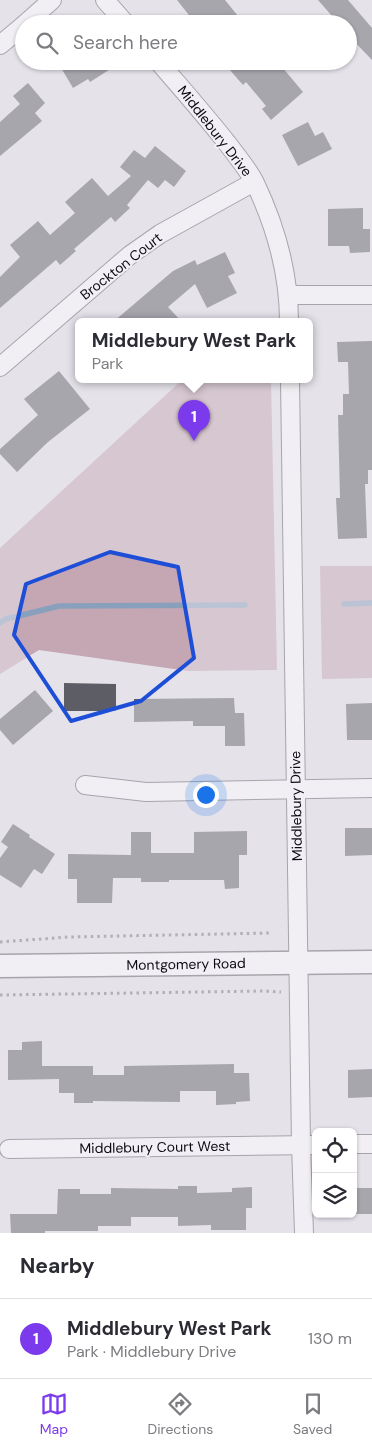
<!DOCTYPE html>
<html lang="en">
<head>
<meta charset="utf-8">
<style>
	body { margin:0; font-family:"DM Sans",sans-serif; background:#f2f2f3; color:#2b2b33 }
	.controls { position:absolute; right:15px; bottom:15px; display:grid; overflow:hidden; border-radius:8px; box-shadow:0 1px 4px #0004 }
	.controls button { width:45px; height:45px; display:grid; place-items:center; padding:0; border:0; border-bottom:1px solid #e1e1e2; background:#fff; color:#2b2b33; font:25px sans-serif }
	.you { position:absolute; left:205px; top:794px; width:18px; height:18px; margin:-12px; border:4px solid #fff; border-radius:50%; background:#1a73e8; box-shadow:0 0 0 8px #1a73e833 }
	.badge { display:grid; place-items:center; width:32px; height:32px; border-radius:50%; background:#7c3aed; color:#fff; font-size:16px; font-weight:700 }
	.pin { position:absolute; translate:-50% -41px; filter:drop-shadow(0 1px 2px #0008) }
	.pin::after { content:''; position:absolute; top:26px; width:18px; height:15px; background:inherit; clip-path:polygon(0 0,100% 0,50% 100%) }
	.popup { position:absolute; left:75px; top:318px; width:238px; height:65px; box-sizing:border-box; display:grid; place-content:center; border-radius:8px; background:#fff; filter:drop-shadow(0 1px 4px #0005); font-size:16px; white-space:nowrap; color:#7c7c81 }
	.popup b { font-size:19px; color:#2b2b33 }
	.popup::after { content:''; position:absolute; left:50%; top:100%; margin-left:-10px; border:10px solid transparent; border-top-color:#fff }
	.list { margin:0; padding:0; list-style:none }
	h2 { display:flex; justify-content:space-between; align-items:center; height:65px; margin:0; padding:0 20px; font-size:21px }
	h2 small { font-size:16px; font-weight:400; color:#7c7c81 }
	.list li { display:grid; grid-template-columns:32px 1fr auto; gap:15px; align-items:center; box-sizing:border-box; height:80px; padding:0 20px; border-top:1px solid #e1e1e2 }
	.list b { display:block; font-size:19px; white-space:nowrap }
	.list p { margin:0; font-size:16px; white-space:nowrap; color:#7c7c81 }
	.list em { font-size:16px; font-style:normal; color:#7c7c81 }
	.icon { flex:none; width:28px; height:28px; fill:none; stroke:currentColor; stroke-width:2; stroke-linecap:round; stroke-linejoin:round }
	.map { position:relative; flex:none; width:372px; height:1233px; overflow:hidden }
	.search { position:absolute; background:#fff; box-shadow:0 1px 4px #0004; left:15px; right:15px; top:15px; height:55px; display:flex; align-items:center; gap:12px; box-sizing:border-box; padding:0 18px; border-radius:28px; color:#7c7c81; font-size:19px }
	.sheet { height:145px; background:#fff }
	nav { display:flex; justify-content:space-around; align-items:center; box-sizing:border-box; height:70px; border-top:1px solid #e1e1e2; background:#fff; font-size:14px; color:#7c7c81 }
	nav a { display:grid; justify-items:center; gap:2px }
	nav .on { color:#7c3aed }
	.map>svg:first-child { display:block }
	.green { fill:#c5a6b3 }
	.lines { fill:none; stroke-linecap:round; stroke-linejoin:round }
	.stream { stroke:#88a0bc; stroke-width:5.5 }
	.building { fill:#5d5e65 }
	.minor-casing { stroke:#5c5a60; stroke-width:20 }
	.tertiary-casing { stroke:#5c5a60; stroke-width:25 }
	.path { stroke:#747277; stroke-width:3; stroke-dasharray:2.5 4; stroke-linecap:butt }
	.minor { stroke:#fff; stroke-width:18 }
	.tertiary { stroke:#fff; stroke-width:22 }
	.marked { fill:none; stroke:#1d4ed8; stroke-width:4; stroke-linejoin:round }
	.labels { text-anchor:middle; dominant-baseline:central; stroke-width:4; stroke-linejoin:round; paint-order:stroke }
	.street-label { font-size:14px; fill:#0c0c0e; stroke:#f2eff7 }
</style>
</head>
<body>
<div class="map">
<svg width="372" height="1233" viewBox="0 0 372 1233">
	<rect width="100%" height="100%" fill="#e5e2ea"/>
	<g class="green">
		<polygon points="182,380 271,380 277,670 188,671 39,650 0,674 0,548"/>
		<polygon points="320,566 372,566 372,678 322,679"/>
	</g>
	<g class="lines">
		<g class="stream">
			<polyline points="344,604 372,603"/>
			<polyline points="0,623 6,619 59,606 245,605"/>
		</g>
	</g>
	<g class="building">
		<polygon points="177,0 225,0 238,16 228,24 196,24"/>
		<polygon points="318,0 348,0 372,28 372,60 348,35 348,24 339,24"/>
		<polygon points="57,61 123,61 90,82 88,79 73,88"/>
		<polygon points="222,61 277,61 303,92 271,120 262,109 266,106 246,82 243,85"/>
		<polygon points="28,83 45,103 35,113 42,121 0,156 0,122 20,104 13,96"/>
		<polygon points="308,122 315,136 323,132 332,149 298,166 282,135"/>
		<polygon points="155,146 186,171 174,187 165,180 158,188 148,180 127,205 130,208 115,222 111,217 74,249 76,251 60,265 56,260 0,308 0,277 20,257 10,245 38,221 50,235 75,213 65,202 92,178 108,196 131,176 120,167 134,150 145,158"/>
		<polygon points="363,208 363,229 370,229 370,252 350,253 349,246 328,246 328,209"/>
		<polygon points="225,252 235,273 228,276 237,293 207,308 195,284 168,307 182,322 113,322 173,271 195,260 197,265"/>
		<polygon points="372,341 372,470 368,470 368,484 365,484 367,538 338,539 336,498 340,498 338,415 343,415 343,394 349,394 348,362 338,362 337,342"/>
		<polygon points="59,371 90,409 48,442 17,472 0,454 0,449 38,415 24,399"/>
		<polygon points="64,683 116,684 116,711 64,711"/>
		<polygon points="35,690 53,711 13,745 0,730 0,719"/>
		<polygon points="234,698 235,713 244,713 245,746 225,746 225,726 193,726 193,721 134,722 134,699"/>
		<polygon points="372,703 372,740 347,740 346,704"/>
		<polygon points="13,824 30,835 29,837 55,854 42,874 34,869 21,888 0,875 0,858 8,847 1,842"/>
		<polygon points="345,828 372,828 372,855 345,856"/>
		<polygon points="247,831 247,855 239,855 239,888 225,889 224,880 169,880 169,882 141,882 141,878 113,878 112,903 77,903 77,879 68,879 68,854 131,855 131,832 151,832 151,853 194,853 194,832"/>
		<polygon points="42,1041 42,1066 93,1066 93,1075 124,1075 124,1066 234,1064 234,1073 249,1073 250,1101 236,1102 236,1104 216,1105 216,1091 180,1091 180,1102 93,1101 93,1103 74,1103 74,1093 59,1093 59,1079 8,1080 8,1050 22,1050 22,1042"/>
		<polygon points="372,1069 372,1097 348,1098 348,1070"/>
		<polygon points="178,1186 197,1186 197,1193 232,1192 232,1188 252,1187 252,1208 246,1208 246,1230 211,1230 211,1225 178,1226 178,1217 131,1217 131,1226 98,1226 98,1231 45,1231 45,1233 11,1233 10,1214 57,1214 58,1189 80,1189 80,1194 111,1194 111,1188 178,1189"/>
		<rect x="353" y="1188" width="19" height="26"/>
	</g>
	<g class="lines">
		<defs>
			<g id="minor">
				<polyline points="105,0 126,24"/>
				<polyline points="25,24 52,0"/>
				<polyline points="0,45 24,25"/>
				<path d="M158,61C181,88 205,115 227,143C236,155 248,169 255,183C276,227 289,274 289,322"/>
				<polyline points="289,295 372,295"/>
				<polyline points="0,367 130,255 160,234 254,182"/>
				<polyline points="290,380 301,1145 304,1233"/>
				<polyline points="85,785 146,792 372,788"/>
				<polyline points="353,1144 372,1144"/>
				<polyline points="9,1149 316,1145"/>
			</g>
			<polyline id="tertiary" points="0,966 372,962"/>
		</defs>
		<use href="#minor" class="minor-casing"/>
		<use href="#tertiary" class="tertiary-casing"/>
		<g class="path">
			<polyline points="0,942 68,937 272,933"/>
			<polyline points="0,995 264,991 281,992"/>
		</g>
		<use href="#minor" class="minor"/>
		<use href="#tertiary" class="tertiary"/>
	</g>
	<path d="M0 0H372V1233H0ZM110,552L178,567L194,658L141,701L71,721L14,635L26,584Z" fill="#e5e2ea" fill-opacity=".55" fill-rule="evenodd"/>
	<path class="marked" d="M110,552L178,567L194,658L141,701L71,721L14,635L26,584Z"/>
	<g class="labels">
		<g class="street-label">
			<text transform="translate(215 131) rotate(52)">Middlebury Drive</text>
			<text transform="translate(121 266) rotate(-38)">Brockton Court</text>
			<text transform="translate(296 806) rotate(-91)">Middlebury Drive</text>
			<text transform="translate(186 964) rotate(-1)">Montgomery Road</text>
			<text transform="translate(155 1147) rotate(-1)">Middlebury Court West</text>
		</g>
	</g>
</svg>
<div class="controls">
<button><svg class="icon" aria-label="locate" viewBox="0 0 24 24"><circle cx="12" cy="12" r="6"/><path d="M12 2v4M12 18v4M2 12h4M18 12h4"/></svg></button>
<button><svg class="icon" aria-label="layers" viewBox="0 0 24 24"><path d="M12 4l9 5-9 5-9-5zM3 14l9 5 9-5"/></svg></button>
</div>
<div class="you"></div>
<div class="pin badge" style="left:194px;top:441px">1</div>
<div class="popup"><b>Middlebury West Park</b>Park</div>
<div class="search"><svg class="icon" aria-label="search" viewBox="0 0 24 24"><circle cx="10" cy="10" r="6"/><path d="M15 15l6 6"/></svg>Search here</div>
</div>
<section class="sheet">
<h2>Nearby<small></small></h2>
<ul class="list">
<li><span class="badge">1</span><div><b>Middlebury West Park</b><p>Park · Middlebury Drive</p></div><em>130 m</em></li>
</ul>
</section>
<nav>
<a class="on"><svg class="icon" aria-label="map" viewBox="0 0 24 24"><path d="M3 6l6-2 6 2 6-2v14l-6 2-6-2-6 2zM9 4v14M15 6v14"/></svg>Map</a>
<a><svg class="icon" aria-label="directions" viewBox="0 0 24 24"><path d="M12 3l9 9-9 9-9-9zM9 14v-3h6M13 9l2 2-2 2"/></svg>Directions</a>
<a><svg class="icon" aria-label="saved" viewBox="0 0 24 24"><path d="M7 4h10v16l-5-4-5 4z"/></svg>Saved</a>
</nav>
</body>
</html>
